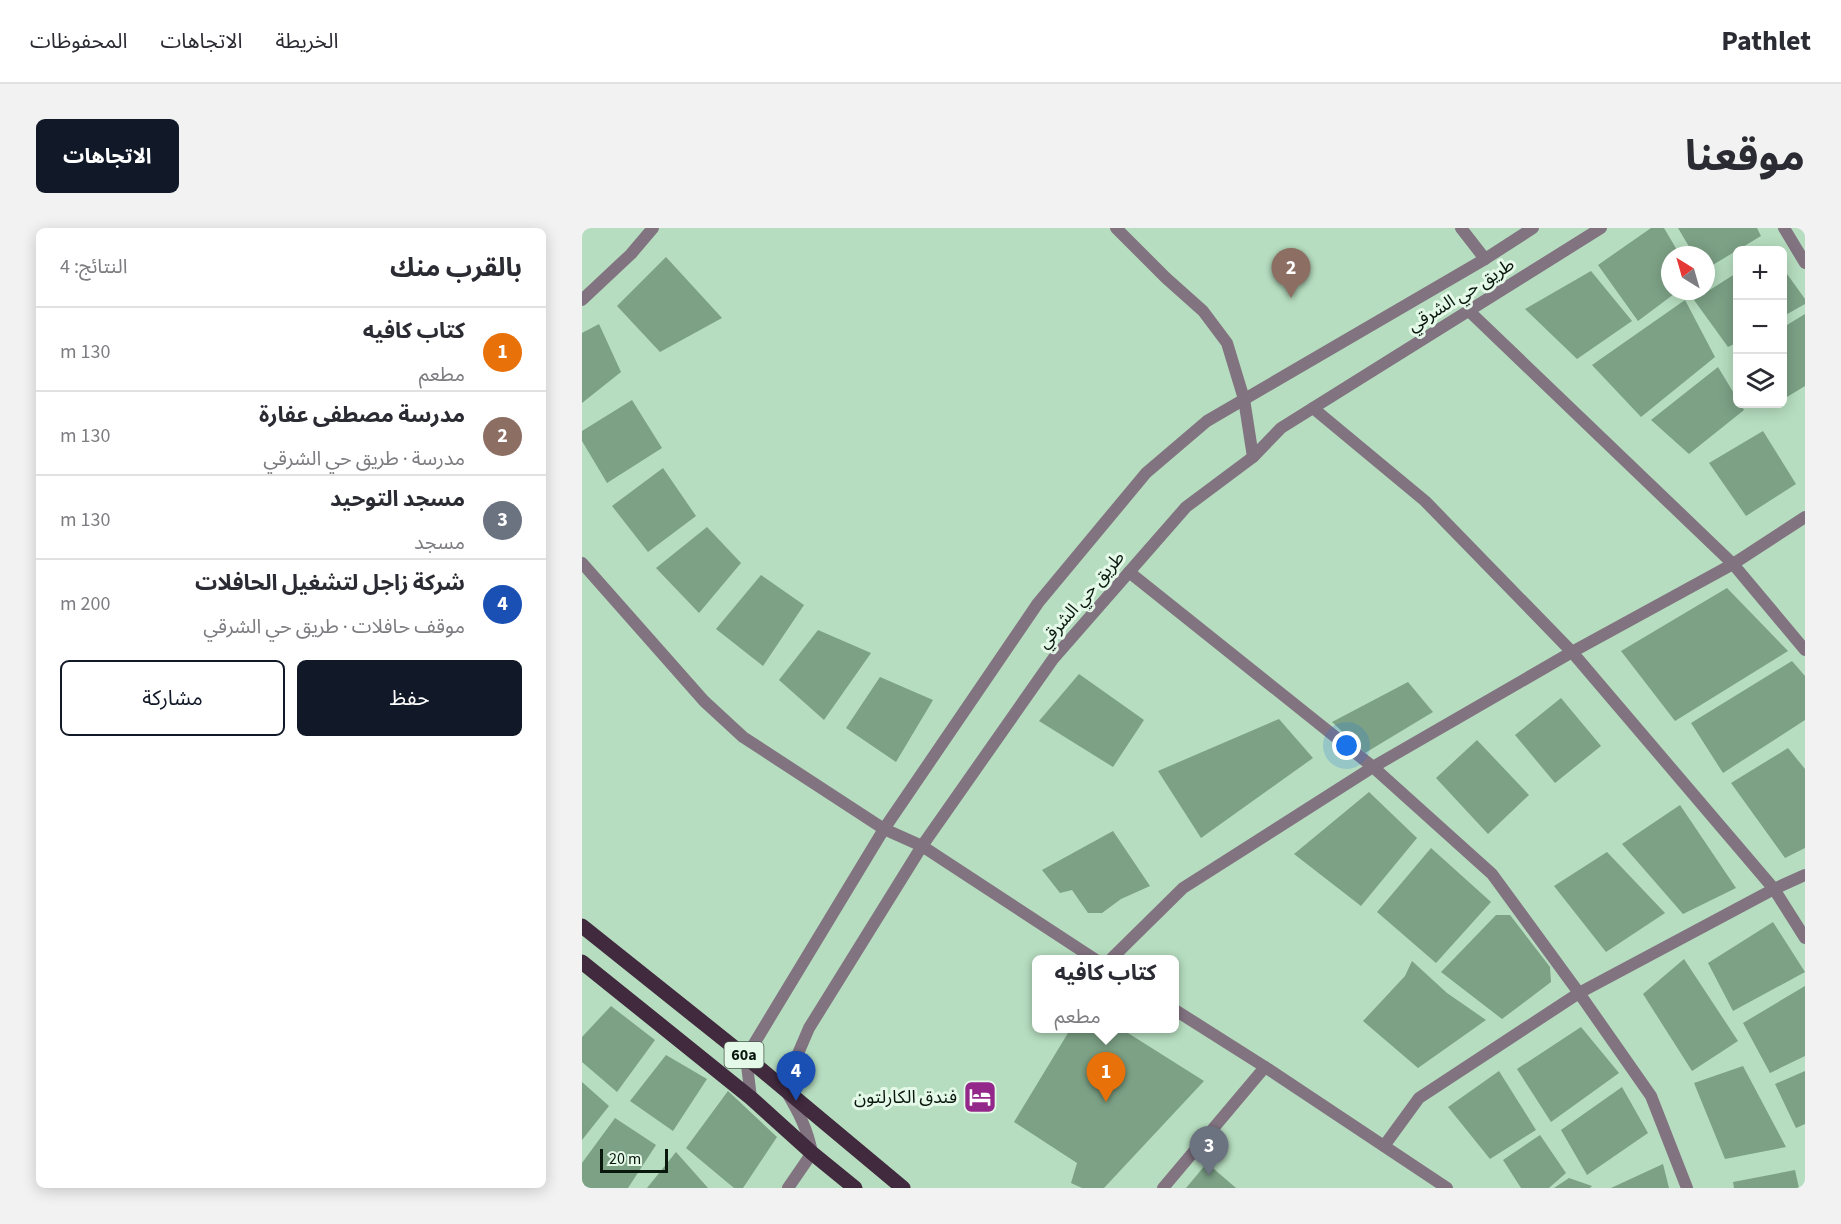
<!DOCTYPE html>
<html lang="ar">
<head>
<meta charset="utf-8">
<style>
	body { margin:0; font-family:"Source Sans 3","Noto Sans Arabic",sans-serif; background:#f2f2f3; color:#2b2b33; direction:rtl }
	.controls { position:absolute; right:18px; top:18px; display:grid; overflow:hidden; border-radius:9px; box-shadow:0 3px 15px #0003 }
	.controls button { width:54px; height:54px; display:grid; place-items:center; padding:0; border:0; border-bottom:2px solid #e1e1e2; background:#fff; color:#2b2b33; font:30px sans-serif }
	.compass { position:absolute; left:1079px; top:18px; width:54px; height:54px; border-radius:50%; background:#fff; box-shadow:0 3px 15px #0003; rotate:323deg }
	.scale { position:absolute; left:18px; bottom:15px; width:68px; box-sizing:border-box; padding-left:6px; border:3px solid #09170d; border-top:0; font-size:16px; line-height:21px; white-space:nowrap; color:#09170d; -webkit-text-stroke:4px #e5f9e9; paint-order:stroke }
	.you { position:absolute; left:765px; top:518px; width:21px; height:21px; margin:-15px; border:4px solid #fff; border-radius:50%; background:#1a73e8; box-shadow:0 0 0 9px #1a73e833 }
	.badge { display:grid; place-items:center; width:39px; height:39px; border-radius:50%; background:#111827; color:#fff; font-size:20px; font-weight:700 }
	.pin { position:absolute; translate:-50% -50px; filter:drop-shadow(0 2px 3px #0008) }
	.pin::after { content:''; position:absolute; top:32px; width:21px; height:18px; background:inherit; clip-path:polygon(0 0,100% 0,50% 100%) }
	.popup { position:absolute; left:450px; top:727px; width:147px; height:78px; box-sizing:border-box; display:grid; place-content:center; border-radius:9px; background:#fff; filter:drop-shadow(0 2px 4px #0005); font-size:20px; white-space:nowrap; color:#7c7c81 }
	.popup b { font-size:22px; color:#2b2b33 }
	.popup::after { content:''; position:absolute; left:50%; top:100%; margin-left:-12px; border:12px solid transparent; border-top-color:#fff }
	.list { margin:0; padding:0; list-style:none }
	h2 { display:flex; justify-content:space-between; align-items:center; height:78px; margin:0; padding:0 24px; font-size:26px }
	h2 small { font-size:20px; font-weight:400; color:#7c7c81 }
	.list li { display:grid; grid-template-columns:39px 1fr auto; gap:18px; align-items:center; box-sizing:border-box; height:84px; padding:0 24px; border-top:2px solid #e1e1e2 }
	.list b { display:block; font-size:22px; white-space:nowrap }
	.list p { margin:0; font-size:20px; white-space:nowrap; color:#7c7c81 }
	.list em { font-size:20px; font-style:normal; color:#7c7c81 }
	.actions { display:flex; gap:12px; padding:18px 24px }
	.actions a { flex:1; padding:14px 0; border:2px solid #111827; border-radius:9px; text-align:center; font-size:21px; color:#111827 }
	.actions .main { background:#111827; color:#fff }
	.icon { flex:none; width:33px; height:33px; fill:none; stroke:currentColor; stroke-width:2; stroke-linecap:round; stroke-linejoin:round }
	.map { position:relative; flex:none; width:1223px; height:960px; overflow:hidden; direction:ltr; border-radius:9px }
	header { display:flex; align-items:center; gap:36px; box-sizing:border-box; height:84px; padding:0 30px; background:#fff; border-bottom:2px solid #e1e1e2 }
	header strong { font-size:28px }
	nav { display:flex; gap:33px; margin-inline-start:auto; font-size:21px }
	.intro { display:flex; align-items:center; justify-content:space-between; box-sizing:border-box; height:144px; padding:0 36px }
	h1 { margin:0; font-size:42px }
	.button { padding:15px 27px; border-radius:9px; background:#111827; color:#fff; font-size:21px; font-weight:700 }
	main { display:flex; gap:36px; padding:0 36px }
	aside { flex:1; background:#fff; border-radius:9px; box-shadow:0 3px 15px #0003 }
	.map>svg:first-child { display:block }
	.building { fill:#7ca185 }
	.lines { fill:none; stroke-linecap:round; stroke-linejoin:round }
	.minor { stroke:#827380; stroke-width:12 }
	.tertiary { stroke:#827380; stroke-width:12 }
	.primary { stroke:#41293e; stroke-width:15 }
	.labels { text-anchor:middle; dominant-baseline:central; stroke-width:6; stroke-linejoin:round; paint-order:stroke }
	.shield { fill:#e5f9e9; stroke:#4b5b4f; stroke-width:1.5 }
	.shield-label { font-size:16px; font-weight:bold; fill:#09170d }
	.street-label { font-size:18px; fill:#09170d; stroke:#e5f9e9 }
	.poi-label { font-size:18px; fill:#09170d; stroke:#e5f9e9; text-anchor:end }
</style>
</head>
<body>
<header>
<strong>Pathlet</strong>
<nav><a>الخريطة</a><a>الاتجاهات</a><a>المحفوظات</a></nav>
</header>
<div class="intro"><h1>موقعنا</h1><a class="button">الاتجاهات</a></div>
<main>
<div class="map">
<svg width="1223" height="960" viewBox="0 0 1223 960">
	<rect width="100%" height="100%" fill="#b6ddbf"/>
	<g class="building">
		<polygon points="1069,0 1082,0 1098,27 1088,27 1088,63 1096,63 1056,93 1016,37"/>
		<polygon points="1096,0 1175,0 1179,8 1124,41 1124,27 1112,27"/>
		<polygon points="84,29 140,90 78,124 35,78"/>
		<polygon points="1200,39 1223,71 1223,76 1200,89"/>
		<polygon points="1009,43 1050,93 995,131 943,81"/>
		<polygon points="1156,44 1156,114 1146,119 1112,72"/>
		<polygon points="1103,72 1133,129 1059,189 1010,137"/>
		<polygon points="1223,86 1223,158 1200,172 1200,100"/>
		<polygon points="17,96 39,144 0,175 0,105"/>
		<polygon points="1136,139 1156,172 1156,176 1158,176 1162,182 1107,226 1069,192"/>
		<polygon points="50,172 80,220 25,255 0,213 0,203"/>
		<polygon points="1181,203 1214,256 1164,288 1127,235"/>
		<polygon points="81,240 114,288 66,324 30,278"/>
		<polygon points="125,299 159,335 117,385 74,340"/>
		<polygon points="179,347 222,377 181,438 134,401"/>
		<polygon points="1145,360 1206,423 1093,493 1039,423"/>
		<polygon points="236,402 289,425 242,492 197,452"/>
		<polygon points="1210,433 1223,448 1223,492 1141,545 1109,495"/>
		<polygon points="497,446 562,492 531,539 457,493"/>
		<polygon points="298,449 351,472 314,534 264,500"/>
		<polygon points="826,454 851,484 783,525 750,494"/>
		<polygon points="979,470 1019,518 973,555 933,507"/>
		<polygon points="697,491 731,530 619,610 576,543"/>
		<polygon points="895,512 947,567 906,606 854,550"/>
		<polygon points="1206,520 1223,541 1223,620 1203,630 1149,555"/>
		<polygon points="787,564 835,610 779,678 712,626"/>
		<polygon points="1098,577 1154,660 1101,686 1040,616"/>
		<polygon points="531,603 568,658 539,671 520,685 506,685 490,662 478,665 460,642"/>
		<polygon points="849,620 909,674 854,735 795,684"/>
		<polygon points="1025,624 1083,685 1024,724 972,658"/>
		<polygon points="914,687 928,687 968,739 969,754 920,791 859,744"/>
		<polygon points="1191,694 1223,744 1151,783 1126,735"/>
		<polygon points="1102,731 1156,813 1110,843 1061,766"/>
		<polygon points="830,733 865,765 904,792 836,840 781,793 823,748"/>
		<polygon points="1223,758 1223,828 1188,845 1161,795"/>
		<polygon points="29,778 73,812 35,864 0,834 0,809"/>
		<polygon points="999,799 1037,845 969,894 935,841"/>
		<polygon points="489,800 538,800 622,853 522,960 500,960 489,955 495,935 432,894"/>
		<polygon points="84,827 125,851 91,903 48,873"/>
		<polygon points="1161,838 1204,919 1143,931 1112,855"/>
		<polygon points="917,843 954,902 908,931 866,879"/>
		<polygon points="1223,843 1223,896 1214,900 1193,856"/>
		<polygon points="0,854 27,878 0,912"/>
		<polygon points="1040,859 1066,905 1005,947 979,902"/>
		<polygon points="146,863 195,909 161,960 152,960 104,920"/>
		<polygon points="33,890 74,917 46,960 0,960 0,935"/>
		<polygon points="958,907 984,945 967,960 939,960 921,932"/>
		<polygon points="94,924 126,960 65,960"/>
		<polygon points="625,935 654,960 604,960"/>
		<polygon points="1081,936 1087,960 1029,960"/>
		<polygon points="1213,942 1217,960 1152,960 1151,954"/>
		<polygon points="987,950 1010,958 1008,960 972,960"/>
	</g>
	<g class="lines">
		<g class="minor">
			<polyline points="534,0 584,50 621,83 645,115 662,171 671,229"/>
			<polyline points="879,0 903,31"/>
			<polyline points="1202,0 1223,35"/>
			<polyline points="0,72 49,26 71,0"/>
			<polyline points="887,83 1151,336 1223,422"/>
			<polyline points="731,180 843,273 990,424 1192,661 1223,710"/>
			<polyline points="0,335 122,473 161,509 302,601 340,618 514,732"/>
			<polyline points="547,344 791,539 910,646 997,765 1069,868 1105,960"/>
			<polyline points="528,732 601,660 791,539 990,424 1151,336 1223,289"/>
			<polyline points="593,782 683,839 865,960"/>
			<polyline points="802,918 837,870 997,765 1192,661 1223,647"/>
			<polyline points="581,960 683,839"/>
		</g>
		<g class="tertiary">
			<polyline points="169,870 164,829 302,601 456,375 564,245 625,193 903,31 951,0"/>
			<path d="M206,960L230,925C226,902 216,883 204,863L212,835L227,800L340,618L471,431L604,279L671,229L699,200L1019,0"/>
		</g>
		<g class="primary">
			<polyline points="0,698 164,829 321,960"/>
			<polyline points="0,734 169,870 230,925 273,960"/>
		</g>
	</g>
	<defs>
		<symbol id="hotel-square" viewBox="-11 -11 22 22"><rect x="-9" y="-9" width="18" height="18" rx="4" fill="#94288a" stroke="#e5f9e9"/><path d="M-6-4.5h1.5V1H6V5H4.5V3h-9V5H-6ZM-4 0a1.8 1.8 0 1 1 3.6 0ZM.5 0V-2.5h3Q6-2.5 6 0Z" fill="#fff"/></symbol>
	</defs>
	<g fill-rule="evenodd">
		<use href="#hotel-square" x="379" y="850" width="38" height="38"/>
	</g>
	<g class="labels">
		<rect class="shield" x="142.5" y="814" width="39" height="26" rx="4.5"/>
		<g class="shield-label">
			<text x="162" y="827">60a</text>
		</g>
		<g class="street-label">
			<text transform="translate(879 67) rotate(-32)">طريق حي الشرقي</text>
			<text transform="translate(499 372) rotate(-49)">طريق حي الشرقي</text>
		</g>
		<g class="poi-label">
			<text x="375" y="869">فندق الكارلتون</text>
		</g>
	</g>
</svg>
<div class="controls">
<button>+</button>
<button>−</button>
<button><svg class="icon" aria-label="layers" viewBox="0 0 24 24"><path d="M12 4l9 5-9 5-9-5zM3 14l9 5 9-5"/></svg></button>
</div>
<svg class="compass" viewBox="-18 -18 36 36"><path d="M0-13l5 13h-10z" fill="#e53935"/><path d="M0 13l5-13h-10z" fill="#7c7c81"/></svg>
<div class="scale">20 m</div>
<div class="you"></div>
<div class="pin badge" style="left:524px;top:874px;background:#e8710a">1</div>
<div class="popup"><b>كتاب كافيه</b>مطعم</div>
<div class="pin badge" style="left:709px;top:70px;background:#8d6e63">2</div>
<div class="pin badge" style="left:627px;top:948px;background:#6b7280">3</div>
<div class="pin badge" style="left:214px;top:873px;background:#1a4fb4">4</div>
</div>
<aside>
<h2>بالقرب منك<small>النتائج: 4</small></h2>
<ul class="list">
<li><span class="badge" style="background:#e8710a">1</span><div><b>كتاب كافيه</b><p>مطعم</p></div><em>130 m</em></li>
<li><span class="badge" style="background:#8d6e63">2</span><div><b>مدرسة مصطفى عفارة</b><p>مدرسة · طريق حي الشرقي</p></div><em>130 m</em></li>
<li><span class="badge" style="background:#6b7280">3</span><div><b>مسجد التوحيد</b><p>مسجد</p></div><em>130 m</em></li>
<li><span class="badge" style="background:#1a4fb4">4</span><div><b>شركة زاجل لتشغيل الحافلات</b><p>موقف حافلات · طريق حي الشرقي</p></div><em>200 m</em></li>
</ul>
<div class="actions"><a class="main">حفظ</a><a>مشاركة</a></div>
</aside>
</main>
</body>
</html>
